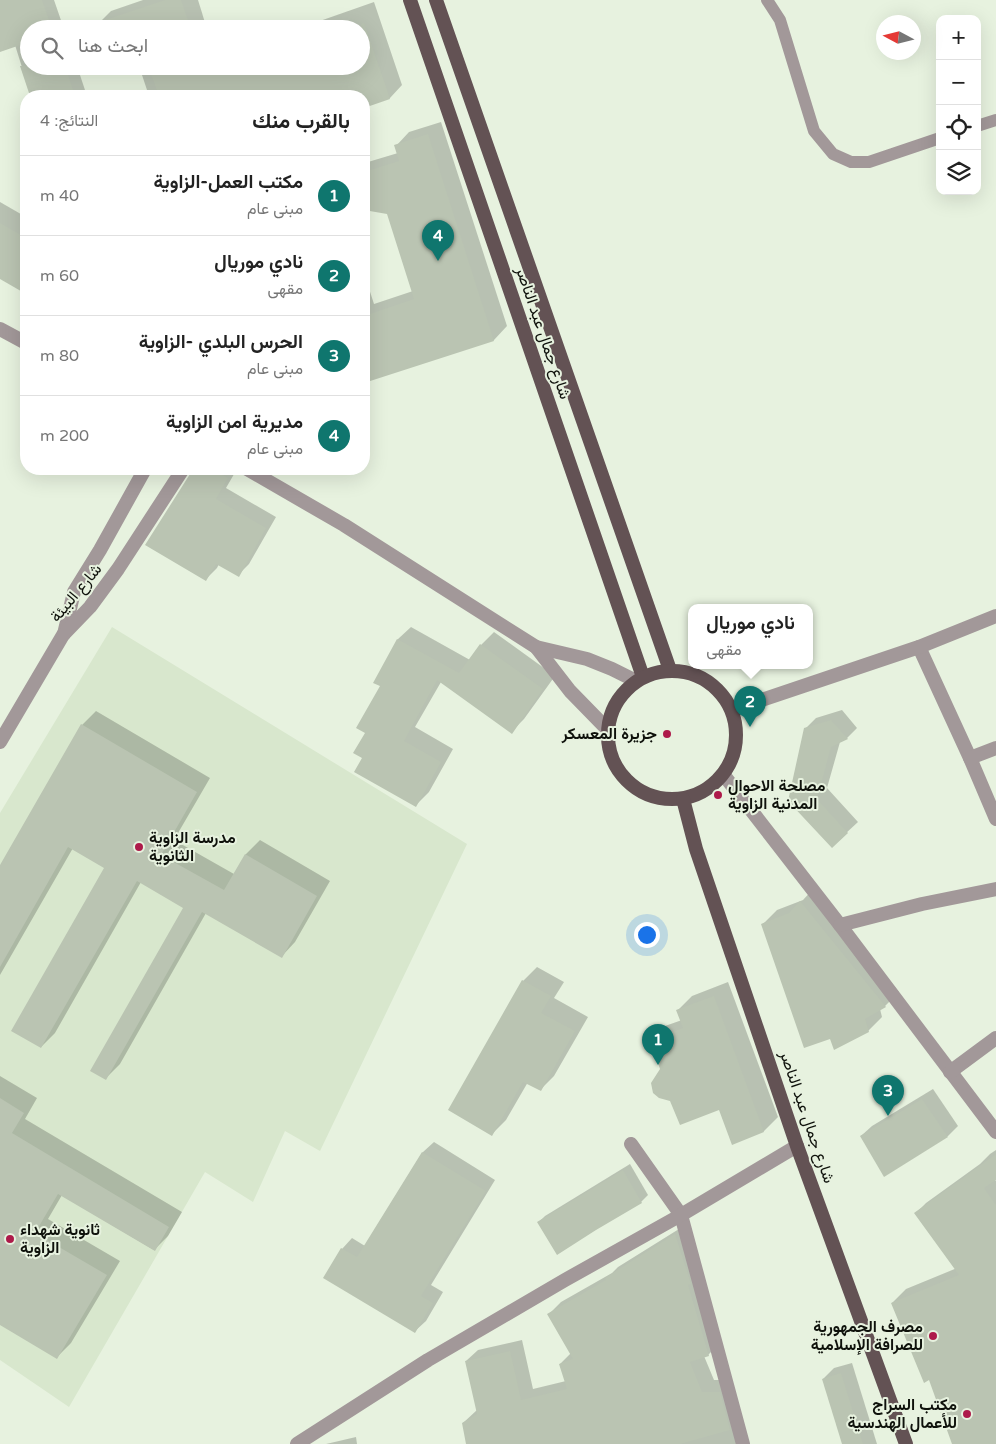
<!DOCTYPE html>
<html lang="ar">
<head>
<meta charset="utf-8">
<style>
	body { margin:0; font-family:"Varela Round",Vazirmatn,sans-serif; background:#f2f2f2; color:#222; direction:rtl }
	.controls { position:absolute; right:15px; top:15px; display:grid; overflow:hidden; border-radius:10px; box-shadow:0 5px 20px #0002 }
	.controls button { width:45px; height:45px; display:grid; place-items:center; padding:0; border:0; border-bottom:1px solid #e0e0e0; background:#fff; color:#222; font:25px sans-serif }
	.compass { position:absolute; left:876px; top:15px; width:45px; height:45px; border-radius:50%; background:#fff; box-shadow:0 5px 20px #0002; rotate:277deg }
	.you { position:absolute; left:646px; top:934px; width:18px; height:18px; margin:-12px; border:4px solid #fff; border-radius:50%; background:#1a73e8; box-shadow:0 0 0 8px #1a73e833 }
	.badge { display:grid; place-items:center; width:32px; height:32px; border-radius:50%; background:#0f766e; color:#fff; font-size:16px; font-weight:700 }
	.pin { position:absolute; translate:-50% -41px; filter:drop-shadow(0 1px 2px #0008) }
	.pin::after { content:''; position:absolute; top:26px; width:18px; height:15px; background:inherit; clip-path:polygon(0 0,100% 0,50% 100%) }
	.popup { position:absolute; left:688px; top:604px; width:125px; height:65px; box-sizing:border-box; display:grid; place-content:center; border-radius:10px; background:#fff; filter:drop-shadow(0 1px 4px #0005); font-size:16px; white-space:nowrap; color:#767676 }
	.popup b { font-size:19px; color:#222 }
	.popup::after { content:''; position:absolute; left:50%; top:100%; margin-left:-10px; border:10px solid transparent; border-top-color:#fff }
	.list { margin:0; padding:0; list-style:none }
	h2 { display:flex; justify-content:space-between; align-items:center; height:65px; margin:0; padding:0 20px; font-size:21px }
	h2 small { font-size:16px; font-weight:400; color:#767676 }
	.list li { display:grid; grid-template-columns:32px 1fr auto; gap:15px; align-items:center; box-sizing:border-box; height:80px; padding:0 20px; border-top:1px solid #e0e0e0 }
	.list b { display:block; font-size:19px; white-space:nowrap }
	.list p { margin:0; font-size:16px; white-space:nowrap; color:#767676 }
	.list em { font-size:16px; font-style:normal; color:#767676 }
	.icon { flex:none; width:28px; height:28px; fill:none; stroke:currentColor; stroke-width:2; stroke-linecap:round; stroke-linejoin:round }
	.map { position:relative; flex:none; width:996px; height:1444px; overflow:hidden; direction:ltr }
	.search { position:absolute; background:#fff; box-shadow:0 5px 20px #0002; left:20px; top:20px; width:350px; height:55px; display:flex; align-items:center; gap:12px; box-sizing:border-box; padding:0 18px; border-radius:28px; color:#767676; font-size:19px }
	.panel { position:absolute; background:#fff; box-shadow:0 5px 20px #0002; left:20px; top:90px; width:350px; height:385px; border-radius:20px; direction:rtl }
	.map>svg:first-child { display:block }
	.built { fill:#d8e7cd }
	.shadow { fill:#0003 }
	.building { fill:#bac4b2 }
	.lines { fill:none; stroke-linecap:round; stroke-linejoin:round }
	.service { stroke:#a29899; stroke-width:12 }
	.minor { stroke:#a29899; stroke-width:14 }
	.tertiary { stroke:#a29899; stroke-width:14 }
	.primary { stroke:#635254; stroke-width:14 }
	.poi-dot { fill:#ad1a4a; stroke:#e7f2df; stroke-width:2 }
	.labels { text-anchor:middle; dominant-baseline:central; stroke-width:4; stroke-linejoin:round; paint-order:stroke }
	.street-label { font-size:16px; fill:#0e110b; stroke:#e7f2df }
	.poi-label { font-size:16px; font-weight:bold; fill:#0e110b; stroke:#e7f2df; text-anchor:end }
</style>
</head>
<body>
<div class="map">
<svg width="996" height="1444" viewBox="0 0 996 1444">
	<rect width="100%" height="100%" fill="#e7f2df"/>
	<polygon class="built" points="112,627 467,844 320,1151 285,1131 253,1202 205,1172 69,1407 0,1360 0,813"/>
	<g class="shadow">
		<polygon points="0,0 54,0 64,29 29,29 29,66 77,66 87,96 31,96 15,45 0,51"/>
		<polygon points="143,0 198,0 207,29 100,29 98,24 111,11"/>
		<polygon points="374,2 402,85 390,98 364,107 364,96 149,96 139,66 361,66 361,29 297,29"/>
		<polygon points="111,66 124,66 112,70"/>
		<polygon points="441,122 507,326 494,340 364,382 364,273 374,304 413,291 388,213 368,210 364,212 364,155 366,155 368,162 398,153 396,146 409,132"/>
		<polygon points="0,202 26,217 26,293 0,278"/>
		<polygon points="193,469 237,469 226,488 276,517 249,564 238,575 219,564 217,568 206,579 191,474"/>
		<polygon points="411,627 470,660 481,645 494,632 555,676 524,719 511,732 441,682 415,727 453,749 429,792 416,805 364,757 366,733 381,686 375,682 398,639"/>
		<polygon points="842,710 857,728 847,738 840,742 827,788 858,822 832,846 789,800 805,729 816,718"/>
		<polygon points="96,711 210,778 174,840 234,874 246,854 260,840 330,881 295,942 282,956 206,913 120,1064 106,1078 185,907 141,882 55,1033 41,1047 106,867 73,848 0,975 0,868 82,725"/>
		<polygon points="814,888 899,992 885,1006 880,1009 882,1017 868,1031 830,1037 763,924 777,910 803,900"/>
		<polygon points="537,967 564,982 554,998 588,1017 554,1076 540,1090 528,1082 506,1120 492,1134 523,981"/>
		<polygon points="728,982 778,1117 764,1131 732,1143 720,1108 662,1069 651,1040 665,1026 682,1020 678,1010 692,996"/>
		<polygon points="0,1076 37,1098 25,1119 182,1212 168,1236 154,1250 62,1195 48,1219 120,1261 71,1343 57,1357 0,1324"/>
		<polygon points="933,1089 958,1126 948,1136 861,1136 872,1126"/>
		<polygon points="434,1142 495,1180 431,1285 443,1292 426,1321 415,1331 342,1249 352,1238 365,1246 423,1152"/>
		<polygon points="996,1150 996,1178 994,1179 996,1181 996,1222 916,1213 926,1203 980,1164 990,1154"/>
		<polygon points="630,1164 648,1195 641,1202 538,1223 545,1216"/>
		<polygon points="687,1224 720,1343 708,1355 704,1356 714,1380 731,1380 745,1444 467,1444 463,1423 477,1410 466,1361 478,1350 522,1340 533,1389 566,1381 560,1364 571,1353 549,1314 561,1302 612,1273 618,1267"/>
		<polygon points="996,1252 996,1444 953,1444 930,1379 892,1303 906,1289"/>
		<polygon points="852,1363 877,1444 843,1444 823,1379 834,1368"/>
		<polygon points="356,1437 357,1444 326,1444"/>
	</g>
	<g class="building">
		<polygon points="0,0 42,0 52,29 29,29 29,42 0,52"/>
		<polygon points="165,0 181,0 191,29 91,29 90,25"/>
		<polygon points="364,23 390,99 364,108 364,96 159,96 148,66 361,66 361,24"/>
		<polygon points="20,66 65,66 75,96 30,96"/>
		<polygon points="428,134 494,341 364,383 364,316 414,299 387,214 364,210 364,172 399,161 394,145"/>
		<polygon points="0,223 26,238 26,294 0,279"/>
		<polygon points="192,469 212,469 228,478 216,499 266,528 239,577 216,564 206,581 145,545 190,474"/>
		<polygon points="397,639 459,673 480,644 543,689 512,734 437,680 404,741 441,762 416,807 354,772 362,758 353,753 365,733 356,728 380,686 373,683"/>
		<polygon points="831,720 848,739 831,747 817,799 848,833 832,848 788,801 804,728"/>
		<polygon points="81,724 197,792 161,855 224,890 245,854 317,896 282,958 202,912 106,1080 90,1071 183,908 137,881 41,1048 11,1031 104,868 68,847 0,967 0,865"/>
		<polygon points="800,901 886,1007 865,1019 869,1032 834,1050 830,1039 804,1048 761,924 789,913"/>
		<polygon points="522,980 551,996 541,1013 575,1031 541,1091 523,1082 492,1136 448,1110"/>
		<polygon points="714,996 764,1132 732,1145 719,1110 680,1125 670,1101 659,1098 653,1093 651,1083 660,1069 650,1040 683,1028 676,1010"/>
		<polygon points="0,1098 24,1113 12,1133 169,1227 155,1251 58,1194 35,1233 107,1275 57,1359 0,1325"/>
		<polygon points="922,1099 948,1137 884,1177 860,1136"/>
		<polygon points="422,1152 486,1191 421,1296 433,1303 415,1333 323,1278 341,1248 357,1257"/>
		<polygon points="996,1154 996,1180 984,1188 996,1205 996,1444 952,1444 929,1380 924,1383 891,1303 959,1275 914,1213"/>
		<polygon points="623,1170 642,1203 596,1230 557,1255 537,1222"/>
		<polygon points="675,1234 690,1281 691,1284 688,1285 709,1356 690,1362 702,1392 720,1392 730,1430 680,1444 466,1444 462,1423 477,1414 465,1361 510,1351 521,1400 567,1389 559,1364 573,1359 547,1314 606,1280 605,1278"/>
		<polygon points="841,1373 863,1444 842,1444 822,1379"/>
	</g>
	<g class="lines">
		<g class="service">
			<polyline points="767,0 780,20 814,131 833,154 851,162 869,162 940,138"/>
			<polyline points="977,126 996,120"/>
		</g>
		<g class="minor">
			<polyline points="0,329 26,343"/>
			<polyline points="247,469 344,525 536,647 587,659 612,669 636,681"/>
			<polyline points="64,634 74,592 100,550 145,469"/>
			<polyline points="536,647 570,691 608,730"/>
			<polyline points="919,647 970,758 996,819"/>
			<polyline points="0,742 63,635 90,607 118,569 183,469"/>
			<polyline points="970,758 996,748"/>
			<polyline points="723,774 840,925 996,1132"/>
			<polyline points="840,925 922,904 996,889"/>
			<polyline points="950,1072 996,1038"/>
			<polyline points="631,1144 681,1215 743,1444"/>
			<polyline points="297,1444 428,1360 565,1280 681,1215 797,1146"/>
		</g>
		<polyline class="tertiary" points="732,710 919,647 996,616"/>
		<g class="primary">
			<polyline points="410,0 643,677"/>
			<polyline points="436,0 670,670"/>
			<circle cx="672" cy="735" r="64"/>
			<polyline points="683,799 696,849 797,1146 906,1444"/>
		</g>
	</g>
	<g class="poi-dot">
		<circle cx="667" cy="734" r="5"/>
		<circle cx="718" cy="795" r="5"/>
		<circle cx="139" cy="847" r="5"/>
		<circle cx="10" cy="1239" r="5"/>
		<circle cx="933" cy="1336" r="5"/>
		<circle cx="967" cy="1414" r="5"/>
	</g>
	<g class="labels">
		<g class="street-label">
			<text transform="translate(543 333) rotate(71)">شارع جمال عبد الناصر</text>
			<text transform="translate(76 593) rotate(-50)">شارع البيئة</text>
			<text transform="translate(807 1117) rotate(71)">شارع جمال عبد الناصر</text>
		</g>
		<g class="poi-label">
			<text x="657" y="734">جزيرة المعسكر</text>
			<text x="728" y="786" text-anchor="start">مصلحة الاحوال<tspan x="728" dy="18">المدنية الزاوية</tspan></text>
			<text x="149" y="838" text-anchor="start">مدرسة الزاوية<tspan x="149" dy="18">الثانوية</tspan></text>
			<text x="20" y="1230" text-anchor="start">ثانوية شهداء<tspan x="20" dy="18">الزاوية</tspan></text>
			<text x="923" y="1327">مصرف الجمهورية<tspan x="923" dy="18">للصرافة الإسلامية</tspan></text>
			<text x="957" y="1405">مكتب السراج<tspan x="957" dy="18">للأعمال الهندسية</tspan></text>
		</g>
	</g>
</svg>
<div class="controls">
<button>+</button>
<button>−</button>
<button><svg class="icon" aria-label="locate" viewBox="0 0 24 24"><circle cx="12" cy="12" r="6"/><path d="M12 2v4M12 18v4M2 12h4M18 12h4"/></svg></button>
<button><svg class="icon" aria-label="layers" viewBox="0 0 24 24"><path d="M12 4l9 5-9 5-9-5zM3 14l9 5 9-5"/></svg></button>
</div>
<svg class="compass" viewBox="-18 -18 36 36"><path d="M0-13l5 13h-10z" fill="#e53935"/><path d="M0 13l5-13h-10z" fill="#767676"/></svg>
<div class="you"></div>
<div class="pin badge" style="left:658px;top:1065px">1</div>
<div class="pin badge" style="left:750px;top:727px">2</div>
<div class="popup"><b>نادي موريال</b>مقهى</div>
<div class="pin badge" style="left:888px;top:1116px">3</div>
<div class="pin badge" style="left:438px;top:261px">4</div>
<div class="search"><svg class="icon" aria-label="search" viewBox="0 0 24 24"><circle cx="10" cy="10" r="6"/><path d="M15 15l6 6"/></svg>ابحث هنا</div>
<section class="panel">
<h2>بالقرب منك<small>النتائج: 4</small></h2>
<ul class="list">
<li><span class="badge">1</span><div><b>مكتب العمل-الزاوية</b><p>مبنى عام</p></div><em>40 m</em></li>
<li><span class="badge">2</span><div><b>نادي موريال</b><p>مقهى</p></div><em>60 m</em></li>
<li><span class="badge">3</span><div><b>الحرس البلدي -الزاوية</b><p>مبنى عام</p></div><em>80 m</em></li>
<li><span class="badge">4</span><div><b>مديرية امن الزاوية</b><p>مبنى عام</p></div><em>200 m</em></li>
</ul>
</section>
</div>
</body>
</html>
